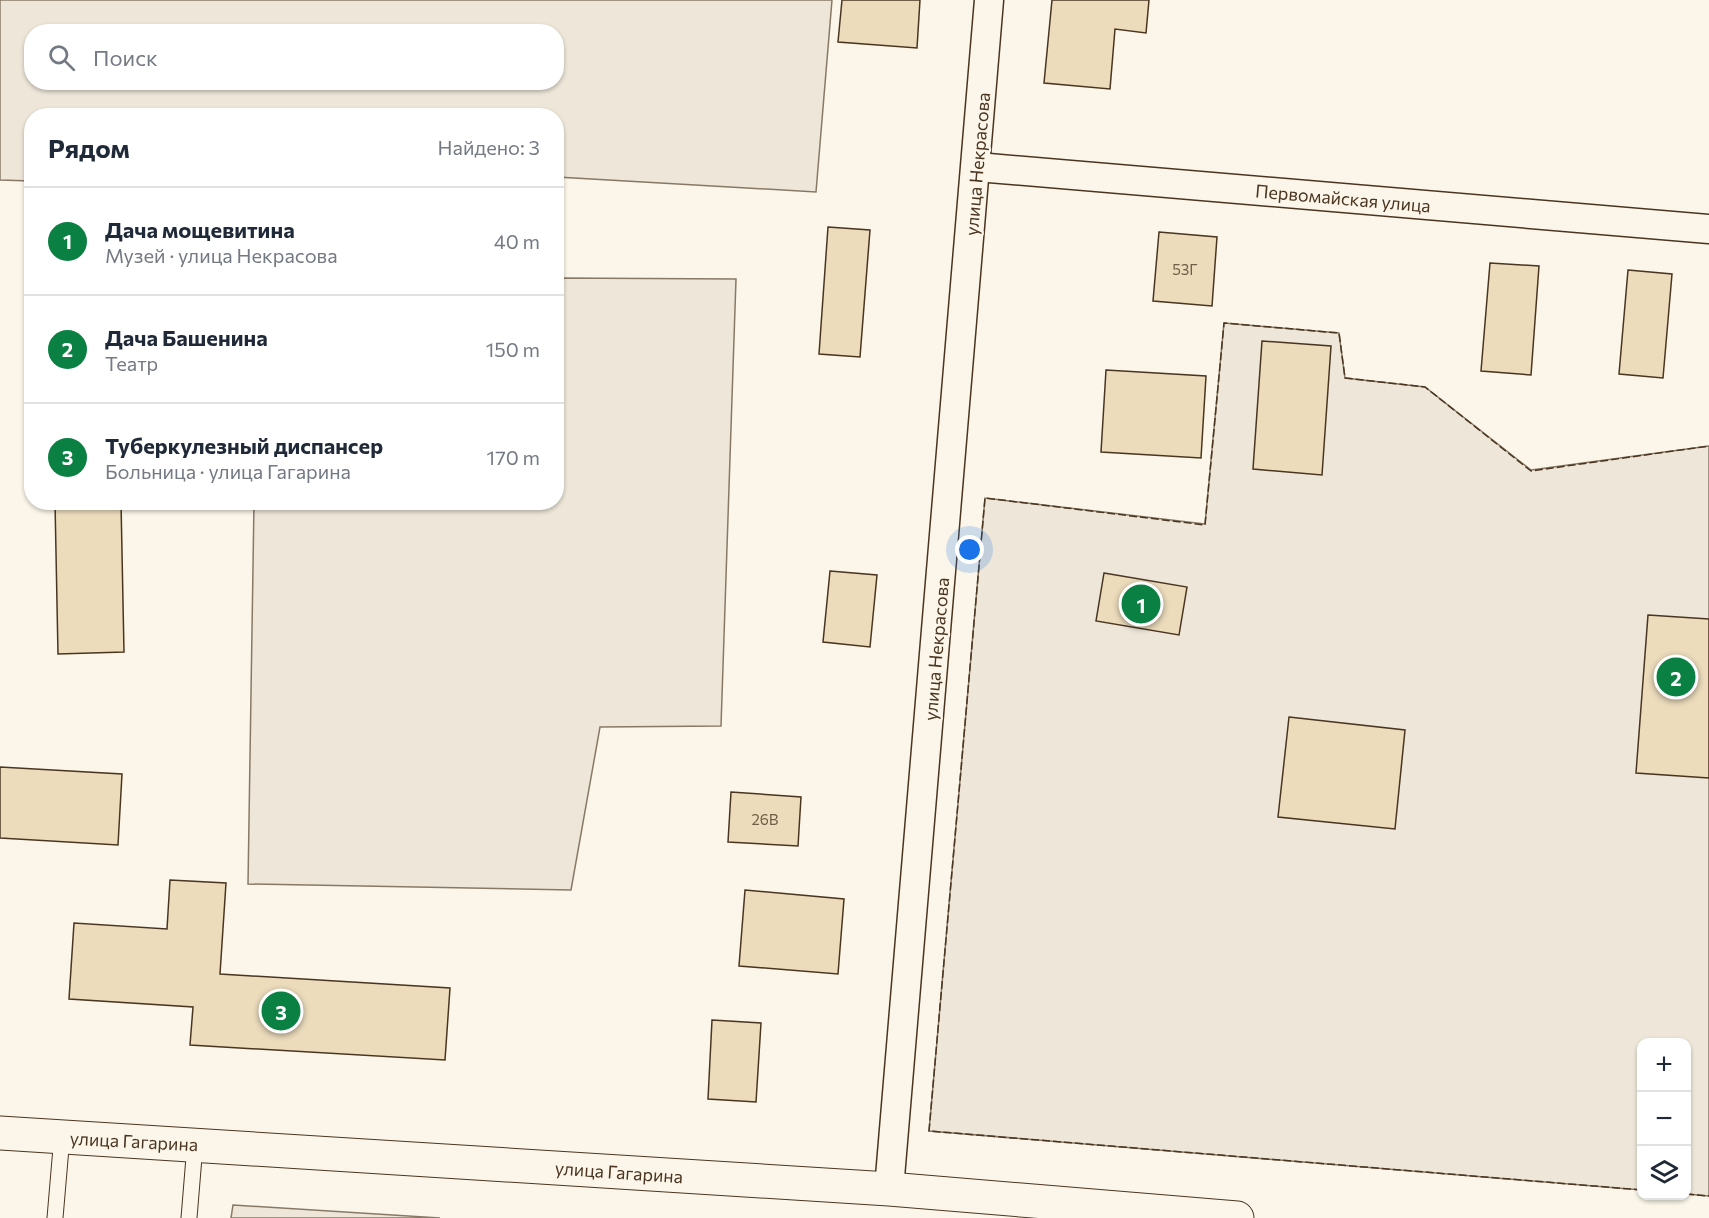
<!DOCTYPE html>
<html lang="ru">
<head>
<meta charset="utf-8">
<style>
	body { margin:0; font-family:Commissioner,sans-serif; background:#f6f6f7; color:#1f2937 }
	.controls { position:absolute; right:18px; bottom:18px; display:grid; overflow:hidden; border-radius:12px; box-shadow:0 2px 4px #0004 }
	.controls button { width:54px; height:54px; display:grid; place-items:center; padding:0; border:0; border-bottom:2px solid #e0e1e3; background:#fff; color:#1f2937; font:30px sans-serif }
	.you { position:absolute; left:970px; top:550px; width:21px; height:21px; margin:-15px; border:4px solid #fff; border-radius:50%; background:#1a73e8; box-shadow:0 0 0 9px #1a73e833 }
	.badge { display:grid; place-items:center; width:39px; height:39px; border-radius:50%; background:#0b8043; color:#fff; font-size:20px; font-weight:700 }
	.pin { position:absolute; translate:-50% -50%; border:3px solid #fff; box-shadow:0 2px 6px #0006 }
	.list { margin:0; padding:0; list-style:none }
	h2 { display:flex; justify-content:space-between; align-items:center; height:78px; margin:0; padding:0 24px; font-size:26px }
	h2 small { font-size:20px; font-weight:400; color:#747a83 }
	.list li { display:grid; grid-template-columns:39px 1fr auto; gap:18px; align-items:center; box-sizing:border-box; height:108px; padding:0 24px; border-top:2px solid #e0e1e3 }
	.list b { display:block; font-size:22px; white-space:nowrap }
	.list p { margin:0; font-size:20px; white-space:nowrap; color:#747a83 }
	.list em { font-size:20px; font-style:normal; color:#747a83 }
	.icon { flex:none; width:33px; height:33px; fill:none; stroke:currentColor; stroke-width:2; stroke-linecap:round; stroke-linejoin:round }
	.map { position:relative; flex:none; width:1709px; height:1218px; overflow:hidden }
	.search { position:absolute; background:#fff; box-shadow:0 2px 4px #0004; left:24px; top:24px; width:540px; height:66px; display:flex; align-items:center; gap:15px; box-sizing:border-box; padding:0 21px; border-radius:24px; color:#747a83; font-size:22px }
	.panel { position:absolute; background:#fff; box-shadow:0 2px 4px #0004; left:24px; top:108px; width:540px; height:402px; border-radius:24px }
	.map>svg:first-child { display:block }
	.green { fill:#ede6d9; stroke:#887966; stroke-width:1.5; fill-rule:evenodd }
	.building { fill:#ecdcbc; stroke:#4a3520; stroke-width:1.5 }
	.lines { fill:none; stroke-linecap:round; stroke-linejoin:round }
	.lane-casing { stroke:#4a3520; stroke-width:17 }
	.street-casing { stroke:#4a3520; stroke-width:31 }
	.secondary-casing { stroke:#4a3520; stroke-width:35 }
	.lane { stroke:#fbf6e9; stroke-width:15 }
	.street { stroke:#fbf6e9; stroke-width:28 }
	.secondary { stroke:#fbf6e9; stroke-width:33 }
	.fence { stroke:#4a3520; stroke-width:1.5; stroke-dasharray:8 3; stroke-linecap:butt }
	.labels { text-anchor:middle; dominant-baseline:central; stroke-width:4.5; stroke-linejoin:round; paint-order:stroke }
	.number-label { font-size:15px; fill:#725f47 }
	.street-label { font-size:18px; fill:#4a3520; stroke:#fbf6e9 }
</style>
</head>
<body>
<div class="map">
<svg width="1709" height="1218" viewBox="0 0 1709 1218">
	<rect width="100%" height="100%" fill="#fbf6e9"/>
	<g class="green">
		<path d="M0,0H832L816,192L557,177L556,116H32L31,181L0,180ZM32,32H556V82H32Z"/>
		<polygon points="557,278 736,279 721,726 600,727 571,890 248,884 254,503 556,502"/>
		<polygon points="1224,323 1339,333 1345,378 1425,387 1531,470 1709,446 1709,1196 1687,1194 1686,1042 1642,1042 1641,1190 929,1131 985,498 1205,524"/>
		<polygon points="233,1205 440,1218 231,1218"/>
	</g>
	<g class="building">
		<polygon points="842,0 920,0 917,48 838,42"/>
		<polygon points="1052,0 1149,0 1146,33 1115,29 1110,89 1044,83"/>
		<polygon points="828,227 870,230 860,357 819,354"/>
		<polygon points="1159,232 1217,237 1212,306 1153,301"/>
		<polygon points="1490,263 1539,266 1531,375 1481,371"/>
		<polygon points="1628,270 1672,274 1663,378 1619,374"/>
		<polygon points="1262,341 1331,346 1322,475 1253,469"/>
		<polygon points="1106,370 1206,376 1201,458 1101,452"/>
		<polygon points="55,502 121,502 124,652 58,654"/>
		<polygon points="830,571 877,575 870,647 823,642"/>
		<polygon points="1104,573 1187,587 1179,635 1096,621"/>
		<polygon points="1648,615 1709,619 1709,778 1636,773"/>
		<polygon points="1289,717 1405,730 1395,829 1278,817"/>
		<polygon points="0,767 122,774 118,845 0,838"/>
		<polygon points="731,792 801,797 798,846 728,842"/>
		<polygon points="170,880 226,883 220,974 450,988 445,1060 190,1045 193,1007 69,999 74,923 167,929"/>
		<polygon points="745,890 844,899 838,974 739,966"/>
		<polygon points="712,1020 761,1023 756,1102 708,1099"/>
	</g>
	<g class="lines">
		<defs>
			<g id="lane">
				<polyline points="55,1218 62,1136"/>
				<polyline points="189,1218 195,1145"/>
			</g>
			<g id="street">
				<polyline points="977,167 1709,229"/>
				<polyline points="889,1189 989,0"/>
			</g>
			<polyline id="secondary" points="0,1133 889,1189 1237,1218"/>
		</defs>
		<use href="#lane" class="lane-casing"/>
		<use href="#street" class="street-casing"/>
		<use href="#secondary" class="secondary-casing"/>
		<use href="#lane" class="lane"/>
		<use href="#street" class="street"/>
		<use href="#secondary" class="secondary"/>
		<g class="fence">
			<polyline points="1642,1190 929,1131 985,498 1205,525 1224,323 1339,333 1345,378 1425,387 1531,471 1709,446"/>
			<polyline points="1686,1194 1709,1196"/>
		</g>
	</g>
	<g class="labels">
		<g class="number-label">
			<text x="1185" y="269">53Г</text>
			<text x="765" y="819">26В</text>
		</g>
		<g class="street-label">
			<text transform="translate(977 164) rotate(-85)">улица Некрасова</text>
			<text transform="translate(1343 198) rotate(5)">Первомайская улица</text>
			<text transform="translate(936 649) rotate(-85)">улица Некрасова</text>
			<text transform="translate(134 1141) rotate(3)">улица Гагарина</text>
			<text transform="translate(619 1172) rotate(4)">улица Гагарина</text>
		</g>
	</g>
</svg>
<div class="controls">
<button>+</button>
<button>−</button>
<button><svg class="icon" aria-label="layers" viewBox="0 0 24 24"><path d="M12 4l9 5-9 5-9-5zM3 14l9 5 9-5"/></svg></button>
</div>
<div class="you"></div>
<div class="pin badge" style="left:1141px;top:604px">1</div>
<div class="pin badge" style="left:1676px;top:677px">2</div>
<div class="pin badge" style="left:281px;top:1011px">3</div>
<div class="search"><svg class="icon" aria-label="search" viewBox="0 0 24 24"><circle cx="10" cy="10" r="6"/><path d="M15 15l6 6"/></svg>Поиск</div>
<section class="panel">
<h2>Рядом<small>Найдено: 3</small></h2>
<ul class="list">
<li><span class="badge">1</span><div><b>Дача мощевитина</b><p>Музей · улица Некрасова</p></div><em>40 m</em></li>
<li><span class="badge">2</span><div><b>Дача Башенина</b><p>Театр</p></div><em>150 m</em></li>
<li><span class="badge">3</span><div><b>Туберкулезный диспансер</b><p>Больница · улица Гагарина</p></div><em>170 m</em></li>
</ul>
</section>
</div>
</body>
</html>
